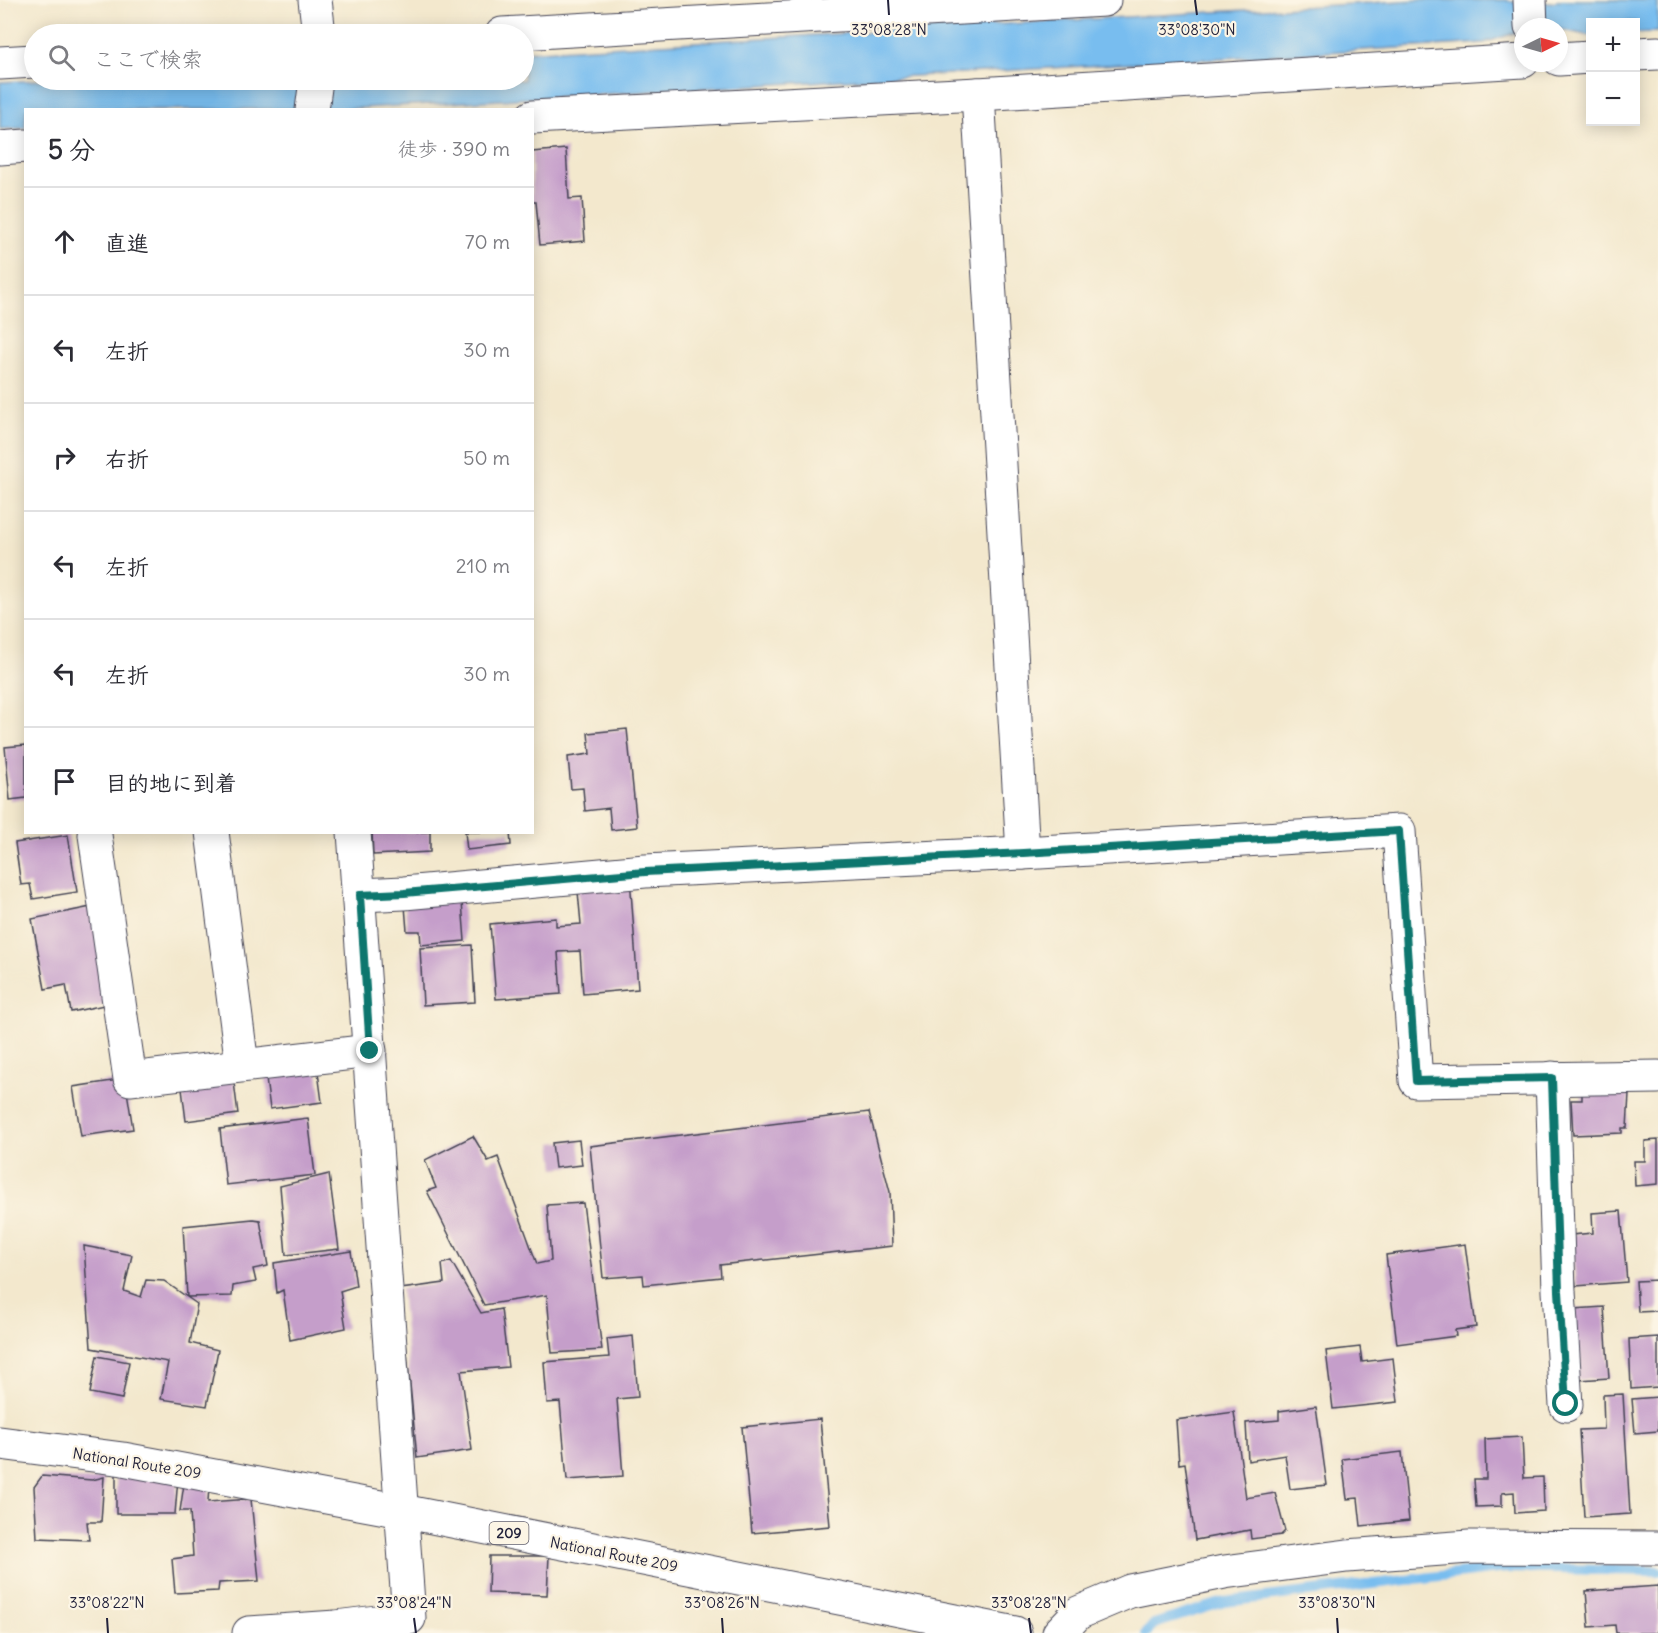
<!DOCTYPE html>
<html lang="ja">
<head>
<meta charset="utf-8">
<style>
	body { margin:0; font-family:Delius,"Klee One",sans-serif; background:#f7f7f7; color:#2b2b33 }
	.controls { position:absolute; right:18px; top:18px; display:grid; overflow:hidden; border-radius:0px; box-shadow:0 3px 15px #0003 }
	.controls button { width:54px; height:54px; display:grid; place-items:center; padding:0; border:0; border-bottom:2px solid #e1e1e2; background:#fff; color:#2b2b33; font:30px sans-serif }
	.compass { position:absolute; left:1514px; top:18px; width:54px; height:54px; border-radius:50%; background:#fff; box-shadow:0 3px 15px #0003; rotate:85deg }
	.stop { position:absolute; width:18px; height:18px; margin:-14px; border:4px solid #0f766e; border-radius:50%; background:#fff }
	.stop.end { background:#0f766e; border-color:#fff; box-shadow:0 2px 6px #0008 }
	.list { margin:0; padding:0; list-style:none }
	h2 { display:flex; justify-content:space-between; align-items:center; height:78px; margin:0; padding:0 24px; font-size:26px }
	h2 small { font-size:20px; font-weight:400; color:#7c7c81 }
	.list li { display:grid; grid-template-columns:39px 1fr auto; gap:18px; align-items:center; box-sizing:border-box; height:108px; padding:0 24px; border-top:2px solid #e1e1e2 }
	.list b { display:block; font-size:22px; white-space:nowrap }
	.list em { font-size:20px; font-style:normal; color:#7c7c81 }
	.icon { flex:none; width:33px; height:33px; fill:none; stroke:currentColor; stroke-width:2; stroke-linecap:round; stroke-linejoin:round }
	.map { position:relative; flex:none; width:1658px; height:1633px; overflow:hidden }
	.search { position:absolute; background:#fff; box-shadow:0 3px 15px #0003; left:24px; top:24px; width:510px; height:66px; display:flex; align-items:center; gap:15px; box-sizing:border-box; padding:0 21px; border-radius:33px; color:#7c7c81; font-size:22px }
	.panel { position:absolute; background:#fff; box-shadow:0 3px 15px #0003; left:24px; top:108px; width:510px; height:726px; border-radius:0px }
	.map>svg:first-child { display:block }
	.water { fill:#78bdef; stroke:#4d7095; stroke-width:1.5 }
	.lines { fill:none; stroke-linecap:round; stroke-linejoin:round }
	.stream { stroke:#78bdef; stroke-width:10 }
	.building { fill:#c59eca }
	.street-casing { stroke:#414051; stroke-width:35 }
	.highway-casing { stroke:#414051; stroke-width:35 }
	.street { stroke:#fff; stroke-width:33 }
	.highway { stroke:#fff; stroke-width:33 }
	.route { stroke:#0f766e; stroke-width:8 }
	.ticks { fill:none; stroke:#22223b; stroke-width:2 }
	.labels { text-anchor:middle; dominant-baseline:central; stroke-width:4.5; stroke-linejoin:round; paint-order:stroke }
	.shield { fill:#fcf5e5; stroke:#63616e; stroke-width:1.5 }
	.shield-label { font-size:14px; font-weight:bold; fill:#22223b }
	.street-label { font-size:15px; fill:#22223b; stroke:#fcf5e5 }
	.ticks-label { font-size:15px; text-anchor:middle; fill:#22223b; stroke:#fcf5e5; stroke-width:4.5; stroke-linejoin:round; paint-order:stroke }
</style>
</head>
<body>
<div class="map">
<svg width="1658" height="1633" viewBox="0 0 1658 1633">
	<rect width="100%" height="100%" fill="#fcf5e5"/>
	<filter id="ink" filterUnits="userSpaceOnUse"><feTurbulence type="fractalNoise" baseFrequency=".0167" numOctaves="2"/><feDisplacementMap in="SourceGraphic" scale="12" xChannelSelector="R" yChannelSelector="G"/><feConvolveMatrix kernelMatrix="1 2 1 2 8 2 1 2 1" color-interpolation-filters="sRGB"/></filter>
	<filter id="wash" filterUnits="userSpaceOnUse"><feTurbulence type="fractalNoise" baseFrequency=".008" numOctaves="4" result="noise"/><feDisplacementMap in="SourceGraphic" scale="24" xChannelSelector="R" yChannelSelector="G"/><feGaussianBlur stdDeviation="1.35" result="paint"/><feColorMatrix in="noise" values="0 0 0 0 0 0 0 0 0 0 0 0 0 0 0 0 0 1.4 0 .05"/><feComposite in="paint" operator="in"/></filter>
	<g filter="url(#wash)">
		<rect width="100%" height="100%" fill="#f3e8cd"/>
		<polygon class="water" points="1420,0 1505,0 1517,3 1554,2 1557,0 1658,0 1658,32 1636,33 1636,22 1590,22 1590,36 1559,29 1559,27 1523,27 1518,32 1484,43 344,109 26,110 25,128 0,129 0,82 42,80 524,80 524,52"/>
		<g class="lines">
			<polyline class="stream" points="1146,1633 1154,1624 1224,1602 1506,1568 1658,1571"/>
		</g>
		<g id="blocks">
			<g class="building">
				<polygon points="566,149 569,199 582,198 585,241 540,245 536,202 532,202 532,152"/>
				<polygon points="627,729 637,827 611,830 609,808 585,811 583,788 571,789 568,757 590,754 588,733"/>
				<polygon points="26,745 26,798 10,800 5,747"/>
				<polygon points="372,832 430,832 430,852 373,855"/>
				<polygon points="465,832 510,832 511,845 467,850"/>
				<polygon points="68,835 77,892 33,899 30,884 21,885 15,843"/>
				<polygon points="630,877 638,989 583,994 580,951 558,952 561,994 496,999 490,924 556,918 556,926 581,924 577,881"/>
				<polygon points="461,889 465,941 421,945 420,931 407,931 404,893"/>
				<polygon points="91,907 109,1004 71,1012 66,985 45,989 32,919"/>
				<polygon points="472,945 475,1002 423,1005 420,948"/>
				<polygon points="316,1057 322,1102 270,1109 264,1064"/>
				<polygon points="232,1066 238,1114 186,1121 180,1073"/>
				<polygon points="125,1079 133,1129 81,1136 73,1087"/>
				<polygon points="1582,1091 1629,1094 1627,1128 1622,1128 1622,1133 1573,1135 1571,1100 1582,1100"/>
				<polygon points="869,1112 890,1192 892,1246 720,1265 721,1277 644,1285 643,1275 603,1278 590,1146"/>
				<polygon points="308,1118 315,1175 226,1185 220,1129"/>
				<polygon points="473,1136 488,1161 498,1157 537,1264 551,1261 547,1205 583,1203 602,1350 552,1353 547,1295 484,1305 427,1191 436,1188 425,1160"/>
				<polygon points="579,1140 582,1165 555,1168 552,1143"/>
				<polygon points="1658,1140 1658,1184 1635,1186 1634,1161 1645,1161 1645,1141"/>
				<polygon points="329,1174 339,1249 286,1255 280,1186"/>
				<polygon points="1621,1211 1627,1282 1576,1286 1571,1235 1593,1233 1592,1213"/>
				<polygon points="253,1219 260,1220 268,1266 253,1269 256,1282 233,1286 232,1296 187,1297 197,1304 190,1343 218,1350 207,1406 161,1399 168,1362 91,1348 84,1246 132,1255 124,1291 141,1297 146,1280 164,1281 187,1297 183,1226"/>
				<polygon points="1465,1244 1476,1327 1455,1330 1456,1336 1397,1344 1386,1255"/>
				<polygon points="351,1251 356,1286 340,1291 346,1328 290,1340 283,1290 277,1293 274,1263"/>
				<polygon points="451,1261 481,1313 501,1309 508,1367 461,1371 472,1450 417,1458 401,1289 444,1283 442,1264"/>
				<polygon points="1658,1280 1658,1311 1638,1312 1636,1281"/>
				<polygon points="1604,1307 1609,1378 1564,1381 1558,1310"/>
				<polygon points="633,1336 638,1397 617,1399 623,1476 567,1480 560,1402 547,1403 544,1362 609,1357 607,1339"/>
				<polygon points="1658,1337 1658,1387 1631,1389 1629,1339"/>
				<polygon points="1360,1347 1362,1362 1393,1358 1398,1402 1333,1409 1326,1351"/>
				<polygon points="97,1356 129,1362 122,1399 90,1393"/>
				<polygon points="1623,1394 1630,1514 1584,1517 1579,1430 1604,1429 1603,1395"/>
				<polygon points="1658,1397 1658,1431 1635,1433 1632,1399"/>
				<polygon points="1316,1406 1327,1485 1290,1489 1285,1455 1248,1461 1246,1423 1279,1420 1279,1411"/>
				<polygon points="1234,1412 1246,1498 1275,1493 1285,1531 1281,1535 1251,1539 1250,1530 1195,1540 1185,1463 1179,1464 1176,1420"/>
				<polygon points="820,1419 830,1526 752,1533 742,1427"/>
				<polygon points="1522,1437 1524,1478 1543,1477 1544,1511 1515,1513 1514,1492 1502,1493 1502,1506 1476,1507 1474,1479 1486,1479 1485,1439"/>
				<polygon points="1402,1452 1409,1521 1361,1526 1358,1498 1347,1499 1342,1459"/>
				<polygon points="116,1474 178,1478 175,1514 116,1514"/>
				<polygon points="42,1476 92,1480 104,1477 101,1522 87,1522 89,1540 37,1538 34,1487"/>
				<polygon points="184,1484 209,1486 208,1502 251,1499 259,1581 219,1583 218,1591 175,1593 172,1559 193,1556 190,1511 180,1511"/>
				<polygon points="489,1556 549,1556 547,1595 488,1593"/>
				<polygon points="1658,1586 1658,1633 1616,1633 1615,1625 1589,1627 1586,1591"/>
			</g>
		</g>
	</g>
	<g filter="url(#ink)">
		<use href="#blocks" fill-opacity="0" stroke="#414051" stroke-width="1.5"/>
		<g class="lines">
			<defs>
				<g id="street">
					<polyline points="315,0 319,34"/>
					<polyline points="1530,0 1531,27"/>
					<polyline points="502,34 1104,0"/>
					<polyline points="1636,54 1658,53"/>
					<polyline points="1559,59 1590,57"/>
					<polyline points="0,63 34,61"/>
					<polyline points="978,94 1023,853"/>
					<polyline points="312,110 316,80"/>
					<polyline points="532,117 978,94 1523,61"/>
					<polyline points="0,148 26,146"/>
					<polyline points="212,832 242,1065"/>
					<polyline points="95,835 130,1079 370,1051"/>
					<polyline points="360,895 404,893 645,871 1023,853 1399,831 1416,1081 1658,1077"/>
					<polyline points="1552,1078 1559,1291 1566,1405"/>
					<polyline points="249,1633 336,1627 409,1618 354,832"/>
					<polyline points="1059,1633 1078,1613 1130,1591 1224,1572 1347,1556 1469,1547 1658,1548"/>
				</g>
				<polyline id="highway" points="0,1443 123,1459 402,1511 1015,1633"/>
			</defs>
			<use href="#street" class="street-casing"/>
			<use href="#highway" class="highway-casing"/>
			<use href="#street" class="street"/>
			<use href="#highway" class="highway"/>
		</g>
	</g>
	<g class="lines" filter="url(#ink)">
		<polyline class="route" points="370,1051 360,895 404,893 645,872 1023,853 1399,831 1416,1081 1552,1078 1559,1291 1566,1404"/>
	</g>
	<path class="ticks" d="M888,0L889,15M1195,0L1197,15M107,1618L108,1633M414,1618L416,1633M722,1618L723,1633M1029,1618L1031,1633M1337,1618L1338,1633"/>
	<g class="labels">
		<rect class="shield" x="489.5" y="1522" width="39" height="22" rx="4.5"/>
		<g class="shield-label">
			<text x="509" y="1533">209</text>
		</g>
		<g class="street-label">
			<text transform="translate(137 1463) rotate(9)">National Route 209</text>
			<text transform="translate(614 1554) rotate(11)">National Route 209</text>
		</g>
	</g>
	<g class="ticks-label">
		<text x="889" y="35">33°08'28"N</text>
		<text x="1197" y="35">33°08'30"N</text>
		<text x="107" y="1608">33°08'22"N</text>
		<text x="414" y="1608">33°08'24"N</text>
		<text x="722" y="1608">33°08'26"N</text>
		<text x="1029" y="1608">33°08'28"N</text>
		<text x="1337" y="1608">33°08'30"N</text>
	</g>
</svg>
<div class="controls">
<button>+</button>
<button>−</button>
</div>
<svg class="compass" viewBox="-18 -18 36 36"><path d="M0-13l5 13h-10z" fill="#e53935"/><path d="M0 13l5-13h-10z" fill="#7c7c81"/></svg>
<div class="stop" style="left:1566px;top:1404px"></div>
<div class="stop end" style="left:370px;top:1051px"></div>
<div class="search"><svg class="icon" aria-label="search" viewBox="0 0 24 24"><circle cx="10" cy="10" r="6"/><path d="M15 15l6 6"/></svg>ここで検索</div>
<section class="panel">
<h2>5 分<small>徒歩 · 390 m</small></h2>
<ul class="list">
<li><svg class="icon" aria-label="ahead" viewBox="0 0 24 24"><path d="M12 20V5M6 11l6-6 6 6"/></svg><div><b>直進</b></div><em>70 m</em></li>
<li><svg class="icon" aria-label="left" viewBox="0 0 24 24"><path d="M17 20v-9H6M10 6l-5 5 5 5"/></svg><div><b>左折</b></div><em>30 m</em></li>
<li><svg class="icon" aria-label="right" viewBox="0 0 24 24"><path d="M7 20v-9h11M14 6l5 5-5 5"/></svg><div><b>右折</b></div><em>50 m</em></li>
<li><svg class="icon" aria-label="left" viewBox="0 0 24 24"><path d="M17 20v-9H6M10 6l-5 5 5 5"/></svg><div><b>左折</b></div><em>210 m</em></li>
<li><svg class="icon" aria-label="left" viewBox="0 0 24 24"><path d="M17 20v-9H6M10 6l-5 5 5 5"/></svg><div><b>左折</b></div><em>30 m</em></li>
<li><svg class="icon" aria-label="arrive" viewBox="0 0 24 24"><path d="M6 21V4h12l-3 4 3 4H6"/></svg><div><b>目的地に到着</b></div></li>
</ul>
</section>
</div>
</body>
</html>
